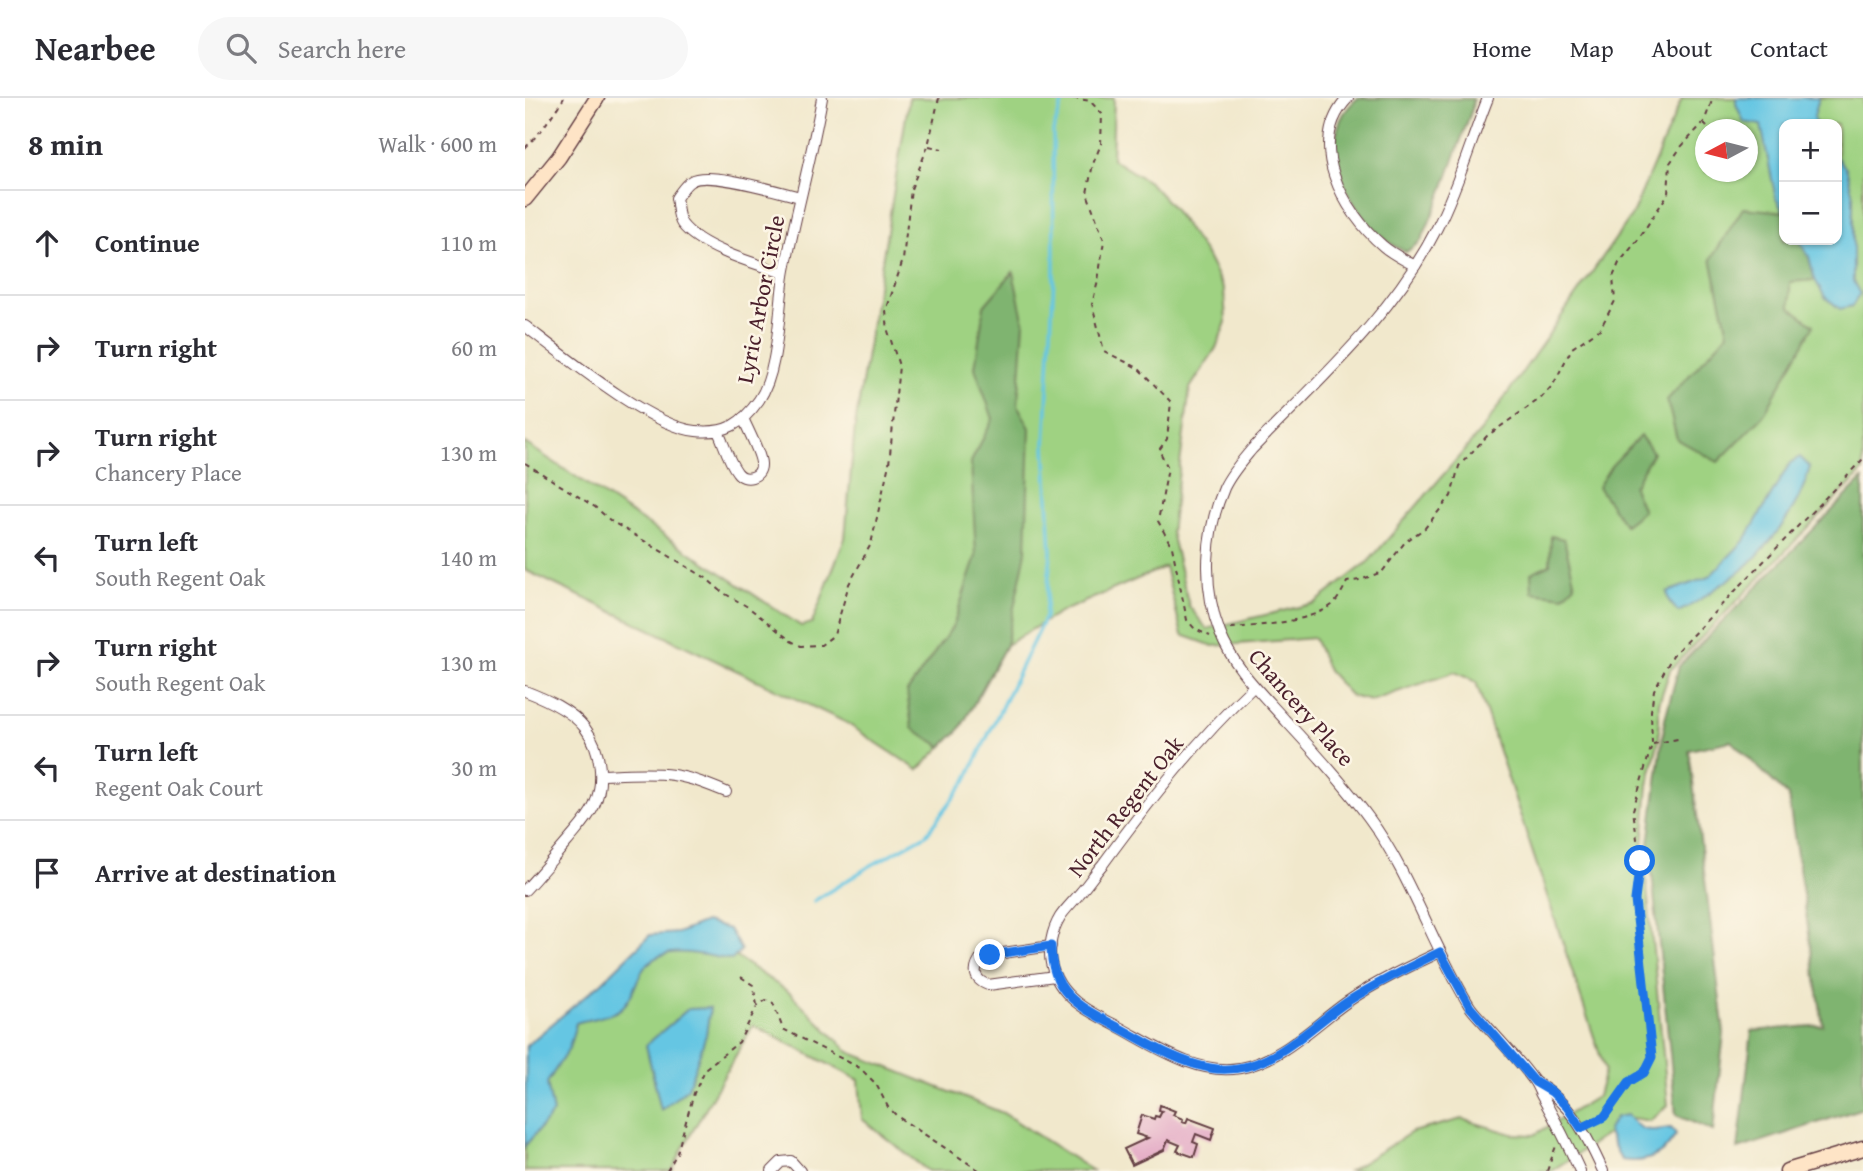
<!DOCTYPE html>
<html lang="en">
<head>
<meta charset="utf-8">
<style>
	body { margin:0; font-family:"Gentium Book Plus",serif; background:#f7f7f7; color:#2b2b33 }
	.controls { position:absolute; right:21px; top:21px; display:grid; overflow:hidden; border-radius:14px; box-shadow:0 2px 5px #0004 }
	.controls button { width:63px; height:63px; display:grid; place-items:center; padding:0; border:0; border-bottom:2px solid #e1e1e2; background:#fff; color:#2b2b33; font:35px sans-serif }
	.compass { position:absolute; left:1170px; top:21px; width:63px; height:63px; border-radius:50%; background:#fff; box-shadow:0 2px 5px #0004; rotate:263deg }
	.stop { position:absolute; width:21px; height:21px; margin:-16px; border:5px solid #1a73e8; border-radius:50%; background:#fff }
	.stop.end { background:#1a73e8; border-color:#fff; box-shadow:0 2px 7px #0008 }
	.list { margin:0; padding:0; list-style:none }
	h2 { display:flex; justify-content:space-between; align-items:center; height:91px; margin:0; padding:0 28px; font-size:30px }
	h2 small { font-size:23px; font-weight:400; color:#7c7c81 }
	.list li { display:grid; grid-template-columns:46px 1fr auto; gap:21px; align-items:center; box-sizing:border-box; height:105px; padding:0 28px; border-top:2px solid #e1e1e2 }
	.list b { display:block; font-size:26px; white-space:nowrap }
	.list p { margin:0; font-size:23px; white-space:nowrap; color:#7c7c81 }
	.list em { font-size:23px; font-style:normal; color:#7c7c81 }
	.icon { flex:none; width:38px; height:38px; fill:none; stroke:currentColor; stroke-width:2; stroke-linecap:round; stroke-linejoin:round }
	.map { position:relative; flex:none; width:1338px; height:1073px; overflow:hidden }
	header { display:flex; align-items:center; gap:42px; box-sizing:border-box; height:98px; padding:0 35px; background:#fff; border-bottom:2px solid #e1e1e2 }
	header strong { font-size:33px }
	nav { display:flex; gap:38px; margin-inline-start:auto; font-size:24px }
	.search { width:490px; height:63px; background:#f7f7f7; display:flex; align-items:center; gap:18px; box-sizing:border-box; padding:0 24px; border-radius:38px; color:#7c7c81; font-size:26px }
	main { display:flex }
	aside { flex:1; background:#fff }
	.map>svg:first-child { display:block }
	.green { fill:#9fd282; stroke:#747856; stroke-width:2; fill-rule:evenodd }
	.forest { fill:#7fb470; stroke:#646a4e; stroke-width:2 }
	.water { fill:#65c6e3; stroke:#587287; stroke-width:2 }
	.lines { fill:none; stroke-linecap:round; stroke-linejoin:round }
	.stream { stroke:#65c6e3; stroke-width:3.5 }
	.building { fill:#e1a3c2 }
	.street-casing { stroke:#633d43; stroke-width:12 }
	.secondary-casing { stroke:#633d43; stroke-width:17 }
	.path { stroke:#633d43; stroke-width:2; stroke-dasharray:5 5; stroke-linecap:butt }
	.street { stroke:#fff; stroke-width:10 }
	.secondary { stroke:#fee4c6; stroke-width:14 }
	.route { stroke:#1a73e8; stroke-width:9 }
	.labels { text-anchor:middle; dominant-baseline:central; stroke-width:5; stroke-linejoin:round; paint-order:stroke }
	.street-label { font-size:23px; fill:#4a1f2b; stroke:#fcf5e5 }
</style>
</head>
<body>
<header>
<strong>Nearbee</strong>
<div class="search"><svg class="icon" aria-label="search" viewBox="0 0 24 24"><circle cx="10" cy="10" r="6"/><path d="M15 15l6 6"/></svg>Search here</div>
<nav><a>Home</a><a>Map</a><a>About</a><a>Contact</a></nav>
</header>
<main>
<aside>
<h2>8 min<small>Walk · 600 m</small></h2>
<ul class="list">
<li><svg class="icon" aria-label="ahead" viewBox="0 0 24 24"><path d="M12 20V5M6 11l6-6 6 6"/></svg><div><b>Continue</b></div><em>110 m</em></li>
<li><svg class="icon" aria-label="right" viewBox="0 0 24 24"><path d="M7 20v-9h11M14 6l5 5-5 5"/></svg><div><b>Turn right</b></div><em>60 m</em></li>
<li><svg class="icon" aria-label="right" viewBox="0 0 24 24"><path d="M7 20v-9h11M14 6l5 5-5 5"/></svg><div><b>Turn right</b><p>Chancery Place</p></div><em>130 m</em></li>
<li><svg class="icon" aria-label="left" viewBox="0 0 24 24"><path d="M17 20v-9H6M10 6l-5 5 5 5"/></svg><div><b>Turn left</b><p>South Regent Oak</p></div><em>140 m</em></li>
<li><svg class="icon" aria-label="right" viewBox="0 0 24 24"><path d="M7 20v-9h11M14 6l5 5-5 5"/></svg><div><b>Turn right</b><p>South Regent Oak</p></div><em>130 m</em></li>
<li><svg class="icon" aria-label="left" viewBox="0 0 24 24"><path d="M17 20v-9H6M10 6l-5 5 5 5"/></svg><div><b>Turn left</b><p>Regent Oak Court</p></div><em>30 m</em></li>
<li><svg class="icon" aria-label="arrive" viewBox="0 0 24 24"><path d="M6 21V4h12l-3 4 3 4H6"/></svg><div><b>Arrive at destination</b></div></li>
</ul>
</aside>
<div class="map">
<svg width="1338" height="1073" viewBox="0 0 1338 1073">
	<rect width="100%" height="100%" fill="#fcf5e5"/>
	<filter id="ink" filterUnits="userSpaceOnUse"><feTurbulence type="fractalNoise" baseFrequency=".0143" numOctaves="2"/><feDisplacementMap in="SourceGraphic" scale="14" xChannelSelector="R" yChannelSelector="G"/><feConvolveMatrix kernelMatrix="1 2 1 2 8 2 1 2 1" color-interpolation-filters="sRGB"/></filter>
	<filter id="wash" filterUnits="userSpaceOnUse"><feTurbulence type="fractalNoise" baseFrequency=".00686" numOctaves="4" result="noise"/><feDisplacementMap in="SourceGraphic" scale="28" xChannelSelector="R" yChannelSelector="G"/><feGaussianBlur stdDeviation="1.57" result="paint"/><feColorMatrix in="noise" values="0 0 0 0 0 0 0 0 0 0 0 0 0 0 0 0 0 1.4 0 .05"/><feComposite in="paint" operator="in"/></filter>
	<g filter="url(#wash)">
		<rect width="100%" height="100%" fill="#f1e8cc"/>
		<g class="green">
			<path d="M384,0H589L587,61L625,85L646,108L680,155L699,192L701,224L691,250L665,290L646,434L664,508L682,531L790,505L844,463L957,332L1107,117L1157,0H1338V373L1145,572L1134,605V641L1123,687L1118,747L1143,1007L1125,1023L1107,1020L1026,1073H824L887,1034L937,1021L987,1036L1009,1037L1073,998L1080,972L951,584L930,574L846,603L826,598L803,573L789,540L688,548L657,537L640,469L536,514L481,547L435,631L393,672L320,624L0,472V345L276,528L287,525L320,440L330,328ZM1259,26H1312V142H1259ZM1181,32H1223V74H1181Z"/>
			<polygon points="120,848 195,848 265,895 324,954 478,1015 568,1073 403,1073 337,1021 334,982 228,927 158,1050 147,1073 0,1073 0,1010 39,932"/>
		</g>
		<g class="forest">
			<path d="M833,0L948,1L947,11L916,97L896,143L881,154C832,134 780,41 833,0Z"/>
			<polygon points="1218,110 1259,114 1259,142 1274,142 1284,159 1290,182 1265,184 1265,209 1289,227 1238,318 1193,364 1152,341 1142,302 1203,235 1186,161"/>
			<polygon points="488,174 499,225 493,308 505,330 501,454 481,547 435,631 417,649 387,630 382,594 428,528 451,458 446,364 468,321 450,270 459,208"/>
			<polygon points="1115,338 1128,354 1108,389 1118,413 1100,427 1073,389 1086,368"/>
			<polygon points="1338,381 1338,1010 1213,1051 1227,933 1298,927 1263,698 1206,643 1164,652 1199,935 1188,1033 1151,1017 1124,746 1140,621 1154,568"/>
			<polygon points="1026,438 1039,441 1050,487 1039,498 1007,494 1006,475 1025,466"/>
		</g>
		<g class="water">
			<polygon points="1211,0 1294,0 1289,18 1290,26 1259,26 1259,114 1251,101 1236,27 1219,24 1211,6"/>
			<polygon points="1312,60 1321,70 1328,97 1328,183 1335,196 1327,208 1315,211 1300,199 1290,182 1284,159 1274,142 1312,142"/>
			<path d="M1275,359L1285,369C1276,405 1251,439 1225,465C1215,475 1201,483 1190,491C1178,500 1167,508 1153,514L1144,503L1142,494L1184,479L1220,442L1265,365Z"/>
			<path d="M180,824L204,831L216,852L207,862C176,857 132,842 115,877C109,889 105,906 92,913C85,918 60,922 51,925L44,950L22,985L28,1015L0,1048L1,948L77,884L125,837L153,835Z"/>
			<polygon points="185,910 181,937 163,990 136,1012 121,947 163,911"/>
			<path d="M1102,1017C1117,1036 1123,1033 1146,1030L1151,1036C1139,1059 1120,1066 1096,1062L1082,1033L1091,1019Z"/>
		</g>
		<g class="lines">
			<polyline class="stream" points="289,803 345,768 401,737 441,683 520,519 526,455 520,347 529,178 528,33 539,0"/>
		</g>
		<g id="blocks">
			<polygon class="building" points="635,1007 650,1013 648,1017 658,1021 657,1024 661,1025 663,1020 690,1030 686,1042 671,1036 668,1044 673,1046 669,1059 652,1053 655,1047 643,1042 639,1052 607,1067 599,1051 623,1040 611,1036 617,1017 629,1021 630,1018 634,1019 637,1013 634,1012"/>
		</g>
	</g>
	<g filter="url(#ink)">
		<use href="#blocks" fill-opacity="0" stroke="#633d43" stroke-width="2"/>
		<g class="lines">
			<defs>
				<g id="street">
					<path d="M823,0C780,45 818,114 858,148C867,156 880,162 890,168"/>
					<path d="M963,0C946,43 933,89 912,130C868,217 794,282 727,351C717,363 706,375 699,390C680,434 677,489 695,535C708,569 737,596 761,623C790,654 819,686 844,720C886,777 907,847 944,907C948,914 955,920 961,927C977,945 995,963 1009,983C1013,989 1015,996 1019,1002C1032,1025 1044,1049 1055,1073"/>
					<path d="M259,175C231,166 175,150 157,126C152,119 153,108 151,100C155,95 160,86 166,83C183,72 254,94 275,99"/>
					<path d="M0,228C38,257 126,329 171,333C201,336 217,326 234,302C255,271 253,209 260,172C271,114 287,58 297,0"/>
					<path d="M193,333C199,346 203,362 212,374C219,384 236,380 236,367C237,358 222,330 218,320"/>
					<path d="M728,589C672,642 624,703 578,766C570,775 563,786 555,795C549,803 540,811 535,819C527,832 523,851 526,865C533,899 564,914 592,928C628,947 672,978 715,970C757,962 788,928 822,904C851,884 883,869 915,854"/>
					<path d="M0,593C21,601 46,612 60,630C76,651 80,684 69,708C63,721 52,732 43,743C29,759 15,776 0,792"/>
					<path d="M76,677C100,676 124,674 148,677C167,680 184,687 201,694"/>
					<path d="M526,848L458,858C448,870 447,881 463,887L530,878"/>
					<path d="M1010,984C1046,1005 1061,1036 1078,1073"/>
					<polyline points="247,1073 256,1064 266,1063 275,1073"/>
				</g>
				<g id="secondary">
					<polyline points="0,101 34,59 72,0"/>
					<polyline points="1262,1073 1338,1050"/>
				</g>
			</defs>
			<use href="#street" class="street-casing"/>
			<use href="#secondary" class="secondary-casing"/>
			<g class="path">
				<polyline points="548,0 565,3 577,16 576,46 568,66 562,95 579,142 573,183 567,206 579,253 613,270 646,304 642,341 634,352 643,370 633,423 647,449 662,522 670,531 685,538"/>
				<polyline points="1179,25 1184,32"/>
				<polyline points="404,48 417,51"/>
				<polyline points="0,50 16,33 39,0"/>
				<polyline points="0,365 70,409 86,423 181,480 197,494 223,509 266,543 276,548 296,547 309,537 324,486 346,446 364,366 374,268 363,233 361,213 378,162 386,91 403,48 414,0"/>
				<path d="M706,530C733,528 785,524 807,507C813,502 818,492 822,484L835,482L857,474L880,444L900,430L926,398L934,368L962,338L1016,300L1028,287L1047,250L1075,231L1090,203L1088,179L1094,165L1112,143L1143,96L1145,65L1156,49L1179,24L1188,0"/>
				<polyline points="1128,646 1157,640"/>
				<polyline points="216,879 228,887 232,907"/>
				<polyline points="1067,1025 1079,1019 1104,984 1119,974 1127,959 1110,802 1115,763 1108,712 1127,646 1126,613 1129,592 1148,557 1338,361"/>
				<polyline points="142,1073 152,1055 169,995 181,970 214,944 232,908 241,902 248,905 258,931 335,970 351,986 363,1009 373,1019 455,1073"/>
				<polyline points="1022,1073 1031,1048"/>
			</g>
			<use href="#street" class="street"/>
			<use href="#secondary" class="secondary"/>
		</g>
	</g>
	<g class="lines" filter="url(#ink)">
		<path class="route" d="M465,857L526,848C526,893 551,907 587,926C618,942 651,964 685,970C743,980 781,930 825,902C854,884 884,869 915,854L945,909L1010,984L1027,994L1042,1009L1056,1030L1079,1019L1104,984L1119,975L1127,959L1110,802L1115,763"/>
	</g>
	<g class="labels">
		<g class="street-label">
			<text transform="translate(235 201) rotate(-79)">Lyric Arbor Circle</text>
			<text transform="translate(777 609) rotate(49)">Chancery Place</text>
			<text transform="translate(600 708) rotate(-52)">North Regent Oak</text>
		</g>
	</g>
</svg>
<div class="controls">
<button>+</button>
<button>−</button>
</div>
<svg class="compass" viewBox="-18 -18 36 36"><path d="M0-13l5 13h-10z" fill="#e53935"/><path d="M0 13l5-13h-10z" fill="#7c7c81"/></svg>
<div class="stop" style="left:1115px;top:763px"></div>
<div class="stop end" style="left:465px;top:857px"></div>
</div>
</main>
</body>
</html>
